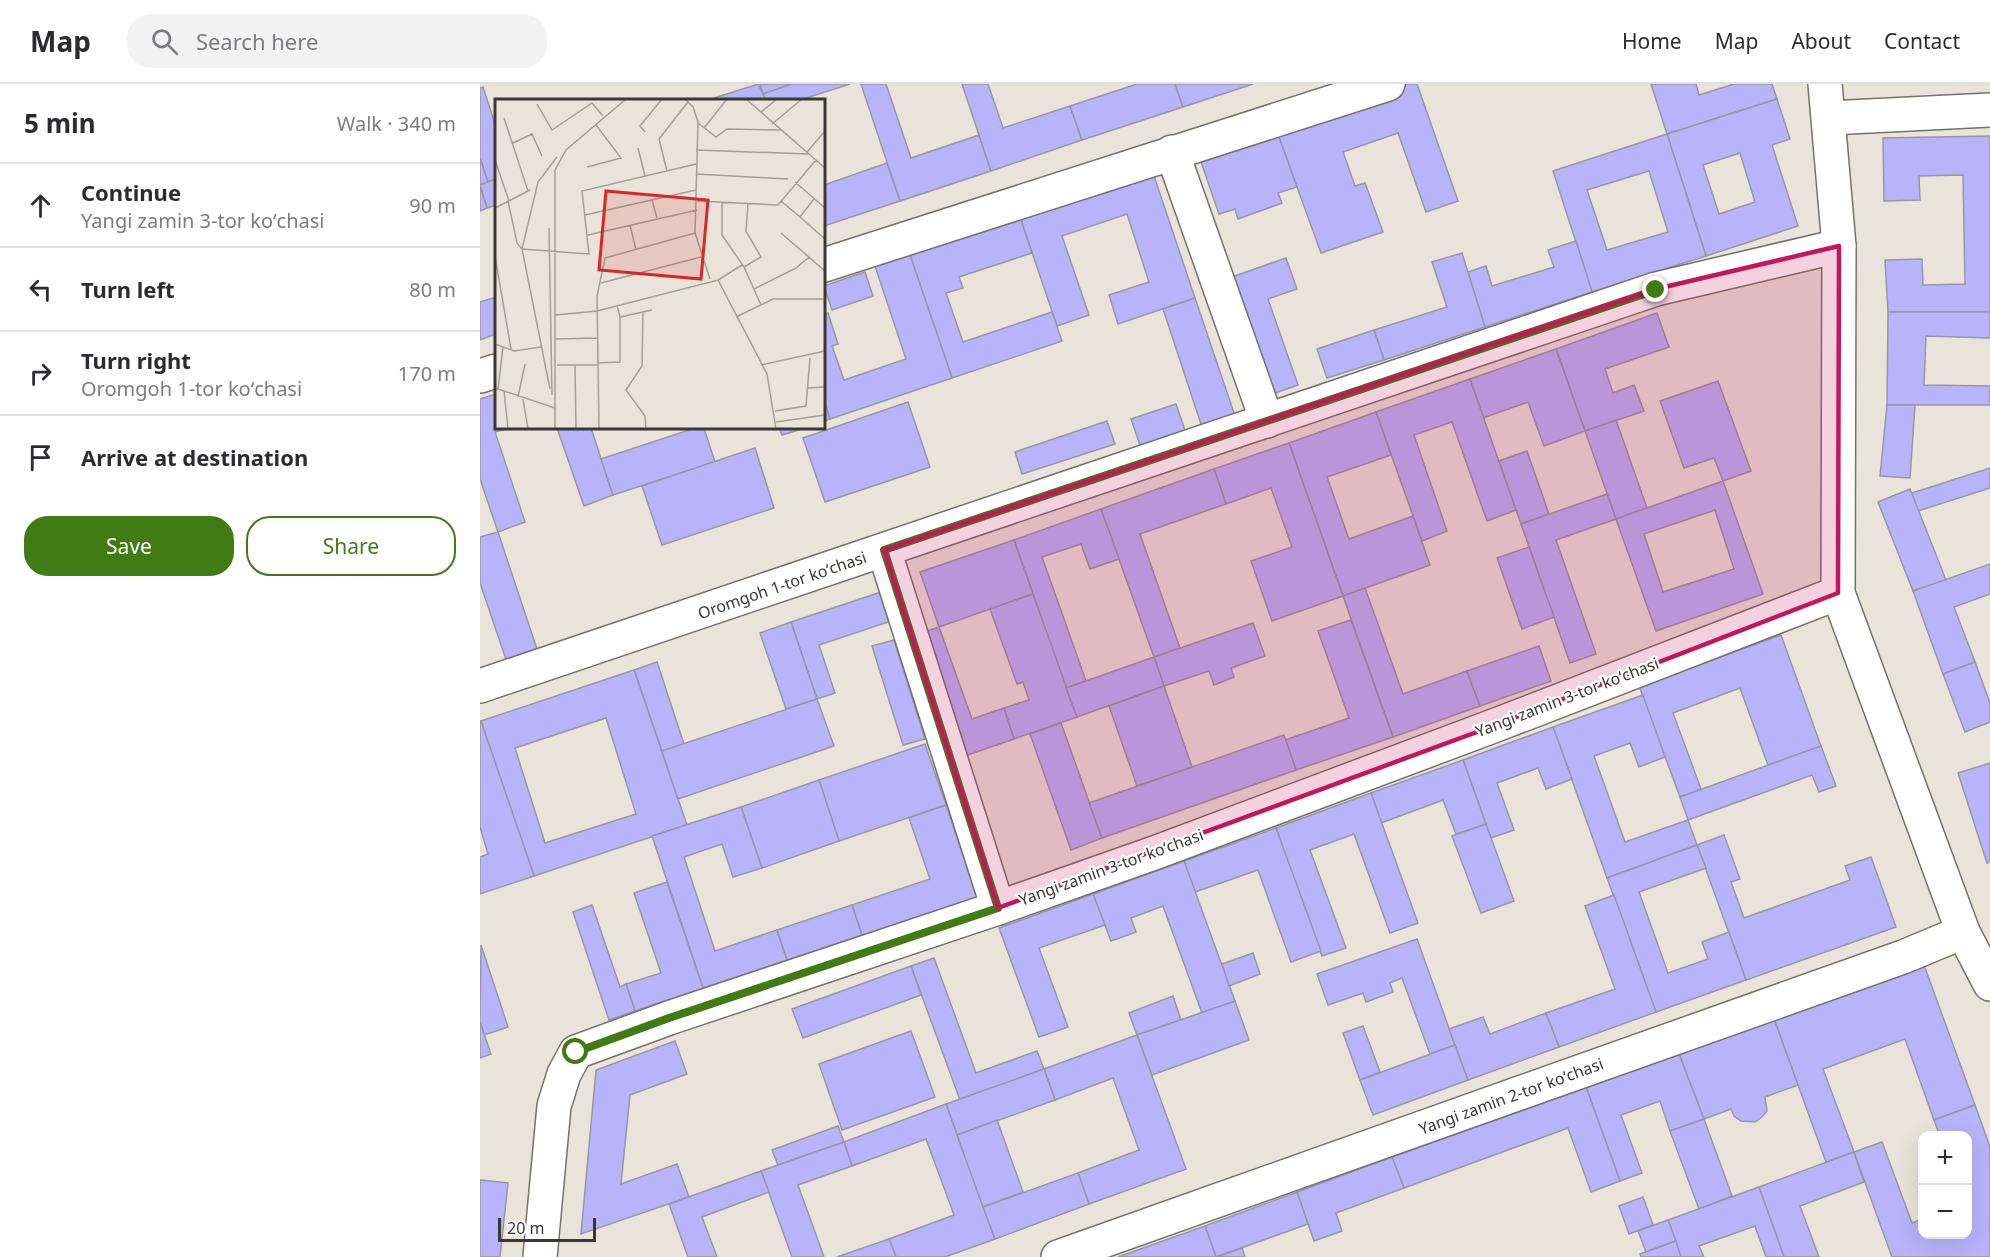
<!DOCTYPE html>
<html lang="en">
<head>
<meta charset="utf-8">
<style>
	body { margin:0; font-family:"Noto Sans",sans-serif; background:#f2f2f3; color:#2b2b33 }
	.controls { position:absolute; right:18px; bottom:18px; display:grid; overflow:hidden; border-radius:12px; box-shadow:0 6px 24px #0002 }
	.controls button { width:54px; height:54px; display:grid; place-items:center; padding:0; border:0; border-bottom:2px solid #e1e1e2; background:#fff; color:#2b2b33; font:30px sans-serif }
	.scale { position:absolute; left:18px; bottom:15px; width:98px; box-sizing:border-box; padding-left:6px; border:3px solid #3a3834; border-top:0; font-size:16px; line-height:21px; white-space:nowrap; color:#3a3834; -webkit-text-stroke:4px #fff; paint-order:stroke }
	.stop { position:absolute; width:18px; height:18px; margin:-14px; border:4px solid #417b13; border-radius:50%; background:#fff }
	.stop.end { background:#417b13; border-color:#fff; box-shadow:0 2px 6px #0008 }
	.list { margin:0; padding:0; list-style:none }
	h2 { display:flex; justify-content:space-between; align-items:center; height:78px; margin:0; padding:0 24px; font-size:26px }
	h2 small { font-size:20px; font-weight:400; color:#7c7c81 }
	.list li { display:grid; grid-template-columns:39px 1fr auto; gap:18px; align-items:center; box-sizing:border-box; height:84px; padding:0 24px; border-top:2px solid #e1e1e2 }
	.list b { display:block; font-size:22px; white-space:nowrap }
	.list p { margin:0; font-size:20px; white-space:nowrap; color:#7c7c81 }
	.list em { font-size:20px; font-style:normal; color:#7c7c81 }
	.actions { display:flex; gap:12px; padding:18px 24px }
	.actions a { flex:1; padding:14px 0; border:2px solid #417b13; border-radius:24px; text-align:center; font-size:21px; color:#417b13 }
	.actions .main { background:#417b13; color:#fff }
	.icon { flex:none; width:33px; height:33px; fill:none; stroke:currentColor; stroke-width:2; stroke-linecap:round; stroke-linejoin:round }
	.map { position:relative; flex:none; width:1510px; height:1173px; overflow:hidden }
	header { display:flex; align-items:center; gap:36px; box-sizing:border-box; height:84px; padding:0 30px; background:#fff; border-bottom:2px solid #e1e1e2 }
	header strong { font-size:28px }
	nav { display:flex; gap:33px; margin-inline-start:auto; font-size:21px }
	.search { width:420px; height:54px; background:#f2f2f3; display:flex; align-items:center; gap:15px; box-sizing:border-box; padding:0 21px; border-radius:24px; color:#7c7c81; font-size:22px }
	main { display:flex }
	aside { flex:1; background:#fff }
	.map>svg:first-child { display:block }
	.building { fill:#b9b3fb; stroke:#9897a1; stroke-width:1.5; fill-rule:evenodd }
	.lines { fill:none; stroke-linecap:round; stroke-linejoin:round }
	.street-casing { stroke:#767269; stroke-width:36 }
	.secondary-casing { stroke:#767269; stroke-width:36 }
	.street { stroke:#fff; stroke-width:33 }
	.secondary { stroke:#fff; stroke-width:33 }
	.route { stroke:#417b13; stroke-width:8 }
	.marked { fill:#c2185b; fill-opacity:0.2; stroke:#c2185b; stroke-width:4.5; stroke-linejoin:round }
	.labels { text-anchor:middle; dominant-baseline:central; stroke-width:4.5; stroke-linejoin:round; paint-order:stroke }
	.street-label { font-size:16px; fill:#3a3834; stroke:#fff }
	.inset-road { fill:none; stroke:#a29f98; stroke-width:1.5 }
	.view { fill:#d62828; fill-opacity:0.15; stroke:#d62828; stroke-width:3 }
	.inset-edge { fill:none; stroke:#3a3834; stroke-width:3 }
</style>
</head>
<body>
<header>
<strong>Map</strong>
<div class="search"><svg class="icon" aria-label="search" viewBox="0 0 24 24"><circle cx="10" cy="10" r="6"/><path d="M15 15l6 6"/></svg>Search here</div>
<nav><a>Home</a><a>Map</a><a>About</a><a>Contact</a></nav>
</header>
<main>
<aside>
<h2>5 min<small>Walk · 340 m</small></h2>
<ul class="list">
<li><svg class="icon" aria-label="ahead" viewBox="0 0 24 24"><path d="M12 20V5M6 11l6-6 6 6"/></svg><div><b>Continue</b><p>Yangi zamin 3-tor koʻchasi</p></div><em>90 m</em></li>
<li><svg class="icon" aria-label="left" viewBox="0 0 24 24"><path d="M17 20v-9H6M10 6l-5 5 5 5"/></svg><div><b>Turn left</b></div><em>80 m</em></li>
<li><svg class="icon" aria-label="right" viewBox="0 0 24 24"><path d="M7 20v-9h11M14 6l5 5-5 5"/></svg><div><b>Turn right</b><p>Oromgoh 1-tor koʻchasi</p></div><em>170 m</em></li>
<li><svg class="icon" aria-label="arrive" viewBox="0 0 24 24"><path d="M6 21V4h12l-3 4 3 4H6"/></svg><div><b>Arrive at destination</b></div></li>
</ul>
<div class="actions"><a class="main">Save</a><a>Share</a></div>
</aside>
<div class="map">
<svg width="1510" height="1173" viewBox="0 0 1510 1173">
	<rect width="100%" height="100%" fill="#e8e4da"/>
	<g class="building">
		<polygon points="278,0 286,16 228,16"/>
		<polygon points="280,0 312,0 283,10"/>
		<polygon points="312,0 370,0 320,16 286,16 283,10"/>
		<polygon points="381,0 406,0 431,74 499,51 511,87 420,117"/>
		<polygon points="482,0 508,0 523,44 590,22 602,56 511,87"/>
		<polygon points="657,0 695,0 703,23 602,56 590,22"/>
		<polygon points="695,0 773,0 703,23"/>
		<polygon points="923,0 937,0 978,117 946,128 918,49 863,68 875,102 885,99 903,148 841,169 796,45"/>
		<polygon points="1171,0 1216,0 1219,11 1254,0 1292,0 1297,15 1187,50"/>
		<polygon points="3,3 16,43 16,95 8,98 0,74 0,4"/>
		<path d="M1297,15L1310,55L1292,61L1318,142L1226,172L1187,50ZM1260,69L1275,118L1239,130L1223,81Z"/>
		<polygon points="796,45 817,103 798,109 802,119 758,135 755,125 739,130 719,72"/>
		<path d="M1187,50L1226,172L1112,208L1073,87ZM1169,87L1188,148L1127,166L1107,106Z"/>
		<polygon points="1510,52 1510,228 1408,228 1405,176 1442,175 1443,201 1485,200 1483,91 1439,92 1440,116 1404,117 1403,54"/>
		<polygon points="0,74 8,98 0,101"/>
		<polygon points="407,79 420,117 344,142 344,101"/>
		<polygon points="673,89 715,214 638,240 629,211 669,198 647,130 582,152 609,231 577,242 540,133"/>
		<polygon points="16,95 16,121 7,124 0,101"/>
		<polygon points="0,102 7,124 0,127"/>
		<polygon points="540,133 552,169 479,193 483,204 466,209 483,258 572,228 582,257 472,294 430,171"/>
		<polygon points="1096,157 1112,208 1005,243 988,188 1006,182 1012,202 1074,183 1068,166"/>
		<polygon points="982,169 1005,243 904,276 894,246 967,223 952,178"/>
		<polygon points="430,171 472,294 350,335 344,315 344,230 348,229 358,260 352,262 364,296 426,275 395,182"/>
		<polygon points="806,174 817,205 788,215 818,301 790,311 749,194"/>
		<polygon points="385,188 393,212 352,226 344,202"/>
		<polygon points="16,213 16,250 0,256 0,218"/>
		<polygon points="715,214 755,332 722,343 683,225"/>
		<polygon points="1408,228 1510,228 1510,254 1446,252 1444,301 1510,302 1510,321 1407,321"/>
		<polygon points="1177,229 1189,263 1125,285 1133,309 1154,301 1164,327 1105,347 1076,265"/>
		<polygon points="894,246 904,276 847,294 837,265"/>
		<polygon points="1076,265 1105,347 1064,362 1048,318 1003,334 990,295"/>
		<polygon points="990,295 1036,426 1007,437 972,338 934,351 967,447 942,457 896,328"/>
		<polygon points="1238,297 1271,387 1243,397 1234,374 1204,384 1180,317"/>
		<polygon points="16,310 16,344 29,344 15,348 45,438 18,448 0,395 0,315"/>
		<polygon points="344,315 350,335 344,337"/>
		<polygon points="428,318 450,383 345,418 323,354"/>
		<polygon points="696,320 706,349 661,364 651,335"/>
		<polygon points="1407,321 1435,321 1430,394 1400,392"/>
		<polygon points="896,328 911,371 847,393 869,455 933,432 950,481 863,512 809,359"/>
		<polygon points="1136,336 1167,424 1136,435 1105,347"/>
		<polygon points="627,337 635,360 542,390 535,368"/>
		<polygon points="77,344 111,344 133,411 104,422"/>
		<polygon points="215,344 224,344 235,378 133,411 121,375"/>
		<polygon points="299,344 325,344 302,351"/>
		<polygon points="809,359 863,512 792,537 771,477 812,463 791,404 746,420 734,385"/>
		<polygon points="275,364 294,424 182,461 162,402"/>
		<polygon points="1047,367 1069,430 1041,440 1019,377"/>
		<polygon points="1510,384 1510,404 1438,427 1432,409"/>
		<polygon points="734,385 746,420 660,450 700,564 674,573 621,425"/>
		<path d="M1243,397L1283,510L1176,547L1136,435ZM1235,426L1254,485L1183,508L1164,450Z"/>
		<polygon points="1430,405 1466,496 1433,507 1398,418"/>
		<polygon points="1127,410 1136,435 1076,456 1116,570 1090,579 1041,440"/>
		<polygon points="621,425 639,475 610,485 601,460 562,473 606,597 586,604 534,456"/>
		<polygon points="18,448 61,577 30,587 0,499 0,453"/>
		<polygon points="534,456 553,510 459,543 440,488"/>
		<polygon points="1049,463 1074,533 1042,545 1017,474"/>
		<polygon points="1510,480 1510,510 1474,523 1495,578 1463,590 1433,507"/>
		<polygon points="885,504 923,610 987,587 1000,622 913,653 863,512"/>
		<polygon points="401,508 411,537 339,561 355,609 337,615 311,538"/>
		<polygon points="553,510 597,633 534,655 524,624 549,616 543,598 537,600 510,525"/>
		<polygon points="871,536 913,653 816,686 805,656 869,634 838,547"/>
		<polygon points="311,538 337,615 306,625 280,549"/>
		<polygon points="773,539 785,572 751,584 754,593 734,601 729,587 684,602 674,573"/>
		<polygon points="459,543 492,635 524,624 534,655 479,674 435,551"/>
		<polygon points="1301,551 1341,662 1288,681 1260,604 1193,629 1221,705 1200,713 1159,602"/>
		<polygon points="414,556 445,655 423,661 392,562"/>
		<polygon points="1059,562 1071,597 1000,622 987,587"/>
		<polygon points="674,573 684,602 597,633 586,604"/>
		<polygon points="177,578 204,660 182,667 154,586"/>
		<polygon points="1495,578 1510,619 1510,638 1485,648 1463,590"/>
		<path d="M154,586L207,741L54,792L1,637ZM126,634L156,730L65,759L35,664Z"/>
		<polygon points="684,602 712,683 657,702 629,622"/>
		<polygon points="1163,611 1185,673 1159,683 1150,659 1114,672 1145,758 1208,736 1217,761 1127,794 1073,643"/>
		<polygon points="337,615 354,662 198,715 182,667"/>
		<polygon points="0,637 1,637 54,792 0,810 0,773 8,770 0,743"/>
		<polygon points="581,639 622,754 591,766 550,650"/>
		<polygon points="1073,643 1092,695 1066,705 1058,684 1017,699 1034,746 1011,754 983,676"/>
		<polygon points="804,651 816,686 622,754 609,719"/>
		<polygon points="445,660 466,721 359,757 339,696"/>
		<polygon points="1341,662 1356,702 1339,708 1332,691 1208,736 1200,713"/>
		<polygon points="983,676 1006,740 976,750 963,716 901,739 891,709"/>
		<polygon points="1510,679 1510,778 1507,779 1478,689"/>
		<polygon points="339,696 359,757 282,784 261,723"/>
		<polygon points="891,709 938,839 910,849 874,750 830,766 866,864 842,872 796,744"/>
		<polygon points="466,721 497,813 382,851 372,821 450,795 429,734"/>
		<polygon points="261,723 282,784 253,793 242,760 204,773 235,867 297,846 307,876 223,904 172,752"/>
		<polygon points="1006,740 1034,817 1001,829 972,752"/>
		<polygon points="796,744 841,867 811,878 778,786 715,808 704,777"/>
		<polygon points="1244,751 1260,795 1251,798 1264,834 1370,796 1365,782 1391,773 1416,843 1266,896 1217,761"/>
		<polygon points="1217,761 1226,784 1159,808 1188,889 1228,875 1222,858 1249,848 1266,896 1176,928 1127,794"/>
		<polygon points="704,777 755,917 722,929 683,822 651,834 656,848 631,857 613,810"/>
		<polygon points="187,798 223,904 155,927 146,900 181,889 154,809"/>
		<polygon points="613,810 625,841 559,864 588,943 559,953 519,844"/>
		<polygon points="1134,811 1176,928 1079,963 1066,929 1135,905 1105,822"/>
		<polygon points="112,821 140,903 146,900 155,927 129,936 93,828"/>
		<polygon points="372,821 382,851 307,876 297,846"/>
		<polygon points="937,855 975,961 950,970 922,894 910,899 913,908 886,918 883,909 848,921 837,890"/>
		<polygon points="1,861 28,943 4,951 0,938"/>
		<polygon points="773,869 780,890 749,902 742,880"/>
		<polygon points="454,874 496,989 557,967 564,985 480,1016 431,882"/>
		<polygon points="1444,881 1495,1021 1454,1036 1425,955 1343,985 1374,1068 1346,1078 1294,935"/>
		<polygon points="431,882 441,911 323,954 312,925"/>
		<polygon points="693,912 701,936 657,951 649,929"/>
		<polygon points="755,917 769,956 672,991 657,951"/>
		<polygon points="1066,929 1079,963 988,996 969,945 1003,933 1010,950"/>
		<polygon points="1294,935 1318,1001 1285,1013 1287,1027 1282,1033 1275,1038 1261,1037 1254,1032 1251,1025 1224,1035 1199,970"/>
		<polygon points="0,938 11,970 0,974"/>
		<polygon points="883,942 900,988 880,996 863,949"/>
		<polygon points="431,947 455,1013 362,1046 339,980"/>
		<polygon points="657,951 706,1085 609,1120 598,1089 659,1066 633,994 575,1016 564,985"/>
		<polygon points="195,957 207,990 150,1011 141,1100 197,1080 209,1113 101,1150 116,986"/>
		<polygon points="975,961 988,996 893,1031 880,996"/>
		<polygon points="1199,970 1224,1035 1190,1047 1180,1017 1141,1031 1162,1089 1140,1097 1106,1003"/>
		<polygon points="564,985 575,1016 477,1051 466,1020"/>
		<polygon points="1106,1003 1140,1097 1111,1108 1088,1044 924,1104 912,1073"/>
		<polygon points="466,1020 515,1155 465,1173 416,1173 409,1155 474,1131 446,1055 372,1082 364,1058"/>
		<polygon points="1495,1021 1510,1063 1510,1173 1412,1173 1374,1068 1402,1058 1432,1139 1442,1135 1442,1150 1488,1150 1488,1052 1460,1052 1454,1036"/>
		<polygon points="1224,1035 1252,1112 1219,1125 1190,1047"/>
		<polygon points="517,1036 543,1108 503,1123 477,1051"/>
		<polygon points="358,1042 364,1058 298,1081 292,1066"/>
		<polygon points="364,1058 372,1082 318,1101 344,1173 312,1173 281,1087"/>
		<polygon points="1374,1068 1384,1098 1320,1122 1339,1173 1304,1173 1279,1103"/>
		<polygon points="912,1073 924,1104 856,1129 862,1147 834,1157 817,1108"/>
		<polygon points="281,1087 289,1108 222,1133 237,1173 208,1173 189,1120"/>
		<polygon points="598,1089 609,1120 515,1155 503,1123"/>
		<polygon points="0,1096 28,1099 20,1173 0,1173"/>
		<polygon points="1279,1103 1304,1173 1286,1173 1275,1142 1219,1162 1224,1173 1201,1173 1188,1136"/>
		<polygon points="817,1108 828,1140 736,1173 725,1142"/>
		<polygon points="1163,1113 1173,1141 1149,1150 1139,1122"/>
		<polygon points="1188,1136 1196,1157 1166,1168 1158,1147"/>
		<polygon points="725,1142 736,1173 638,1173"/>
		<polygon points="409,1155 416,1173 357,1173"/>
		<polygon points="1196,1157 1201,1173 1161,1173 1160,1170"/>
		<polygon points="762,1164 765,1173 737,1173"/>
	</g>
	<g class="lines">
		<defs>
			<g id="street">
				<polyline points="1349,34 1510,26"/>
				<polyline points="692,68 787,337"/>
				<polyline points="344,181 908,0"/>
				<polyline points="0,292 16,287"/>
				<polyline points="404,466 518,824"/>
				<polyline points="0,602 1176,205 1359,162"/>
				<polyline points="60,1173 74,1022 84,990 96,968 189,934 518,824 677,768 1016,641 1358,509"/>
				<polyline points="578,1173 1423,873 1483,848"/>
			</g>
			<polyline id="secondary" points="1345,0 1359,162 1358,509 1483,848 1510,900"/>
		</defs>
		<use href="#street" class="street-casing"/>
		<use href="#secondary" class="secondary-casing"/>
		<use href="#street" class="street"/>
		<use href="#secondary" class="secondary"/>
	</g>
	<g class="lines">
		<polyline class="route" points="96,968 189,934 518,824 404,466 1176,206"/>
	</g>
	<path class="marked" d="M1359,162L1358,509L1016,641L518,824L404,466L1176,205Z"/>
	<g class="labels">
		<g class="street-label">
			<text transform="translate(302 501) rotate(-19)">Oromgoh 1-tor koʻchasi</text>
			<text transform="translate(1087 613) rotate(-21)">Yangi zamin 3-tor koʻchasi</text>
			<text transform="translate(631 783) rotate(-20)">Yangi zamin 3-tor koʻchasi</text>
			<text transform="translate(1031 1012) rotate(-20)">Yangi zamin 2-tor koʻchasi</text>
		</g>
	</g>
	<g transform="translate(15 15)">
		<rect width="330" height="330" fill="#e8e4da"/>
		<path class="inset-road" d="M190,0L198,8L203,23L200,134L215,180M251,0L330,69M42,5L57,31L97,4L108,17M266,13L282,0M9,19L33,92M203,24L221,38L232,30L285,31M277,25L307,0M209,29L232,0M150,33L145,27L167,0M18,44L37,35L47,57M143,49L150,77M201,51L313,55M312,53L330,32M0,61L14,102M92,68L126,59L101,26M172,72L164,40L193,3M201,75L293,80M300,83L330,109M319,100L305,118L330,140M157,101L162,119M13,102L22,144L27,150L94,155L87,92L201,65M202,102L283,106L321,61M286,102L305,118M227,103V136L249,168L266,206M0,109L35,91M90,116L201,91M135,126L141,151M54,129L57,296M286,134L330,172M93,136L202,111M0,157L16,250M249,168L266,158L251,132L253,105M223,181L247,166M106,184L206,158M259,190L301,169L314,158M122,206L125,218L157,211M148,213L147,267L131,291L150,317L151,330M60,216L102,212L223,181L272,275L281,330M241,218L278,200H330M61,240L102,239M0,245L19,252L46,248M102,264L125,263V218M62,266H102M80,266L81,330M266,266L330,252M0,289L60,309M312,289L330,288M3,290L8,248M55,290L27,150L43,83L62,58M9,292L13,330M23,298L30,265M28,300L33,330M280,312L311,307L315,259M281,323L330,316M60,330V71L71,51L131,0M104,330L102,197L110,159L200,134"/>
		<path class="view" d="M111,92L213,101L206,180L104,171Z"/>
		<rect width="330" height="330" class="inset-edge"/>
	</g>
</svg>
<div class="controls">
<button>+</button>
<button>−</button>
</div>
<div class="scale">20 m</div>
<div class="stop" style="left:96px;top:968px"></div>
<div class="stop end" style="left:1176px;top:206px"></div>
</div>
</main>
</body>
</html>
